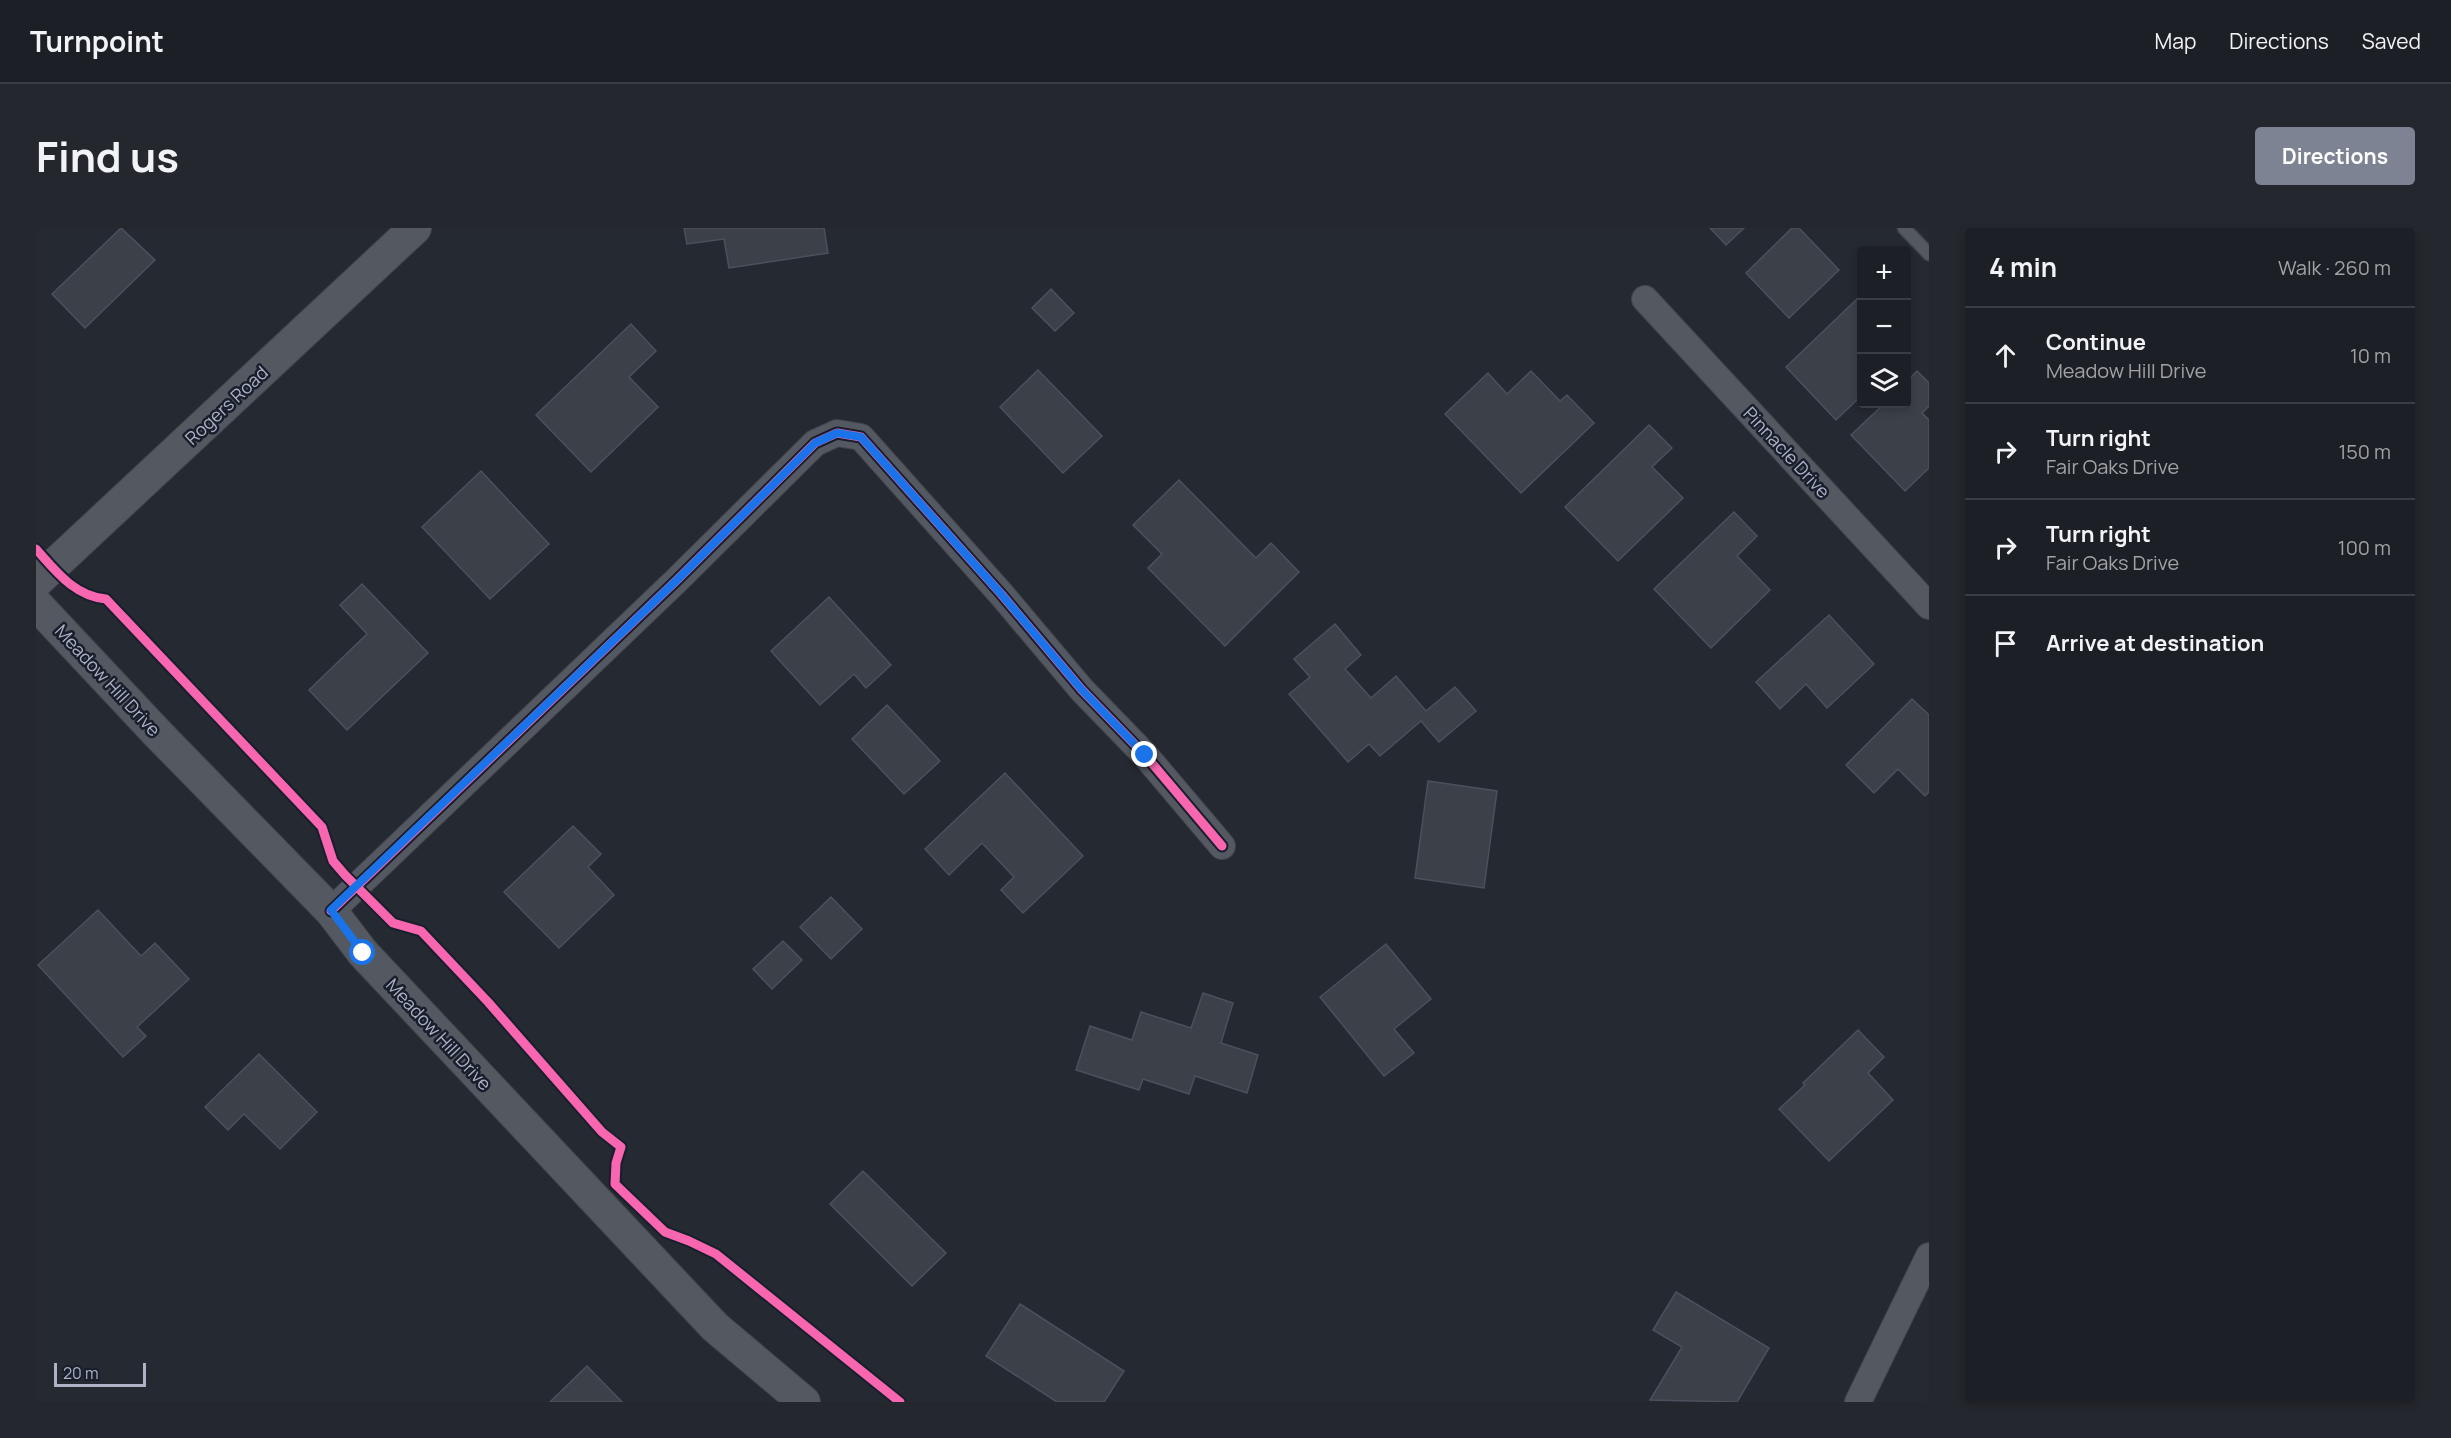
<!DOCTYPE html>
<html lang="en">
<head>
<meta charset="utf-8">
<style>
	body { margin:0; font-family:Manrope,sans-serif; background:#25272e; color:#f1f3f6 }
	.controls { position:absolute; right:18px; top:18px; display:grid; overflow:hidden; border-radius:6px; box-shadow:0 3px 9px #0003 }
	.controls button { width:54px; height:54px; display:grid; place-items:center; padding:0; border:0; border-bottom:2px solid #3a3d43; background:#1c1f26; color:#f1f3f6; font:30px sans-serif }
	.scale { position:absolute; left:18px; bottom:15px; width:92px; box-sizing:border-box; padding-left:6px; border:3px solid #adb3c5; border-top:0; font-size:16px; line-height:21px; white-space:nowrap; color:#adb3c5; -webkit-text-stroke:4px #181e2c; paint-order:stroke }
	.stop { position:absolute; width:18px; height:18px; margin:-14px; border:4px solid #1a73e8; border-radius:50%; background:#fff }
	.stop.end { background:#1a73e8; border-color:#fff; box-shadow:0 2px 6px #0008 }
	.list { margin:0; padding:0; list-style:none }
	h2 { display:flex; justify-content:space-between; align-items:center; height:78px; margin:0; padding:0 24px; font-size:26px }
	h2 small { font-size:20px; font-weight:400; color:#a0a2a7 }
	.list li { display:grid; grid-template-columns:39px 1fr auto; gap:18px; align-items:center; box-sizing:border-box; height:96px; padding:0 24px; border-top:2px solid #3a3d43 }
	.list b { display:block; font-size:22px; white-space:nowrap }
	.list p { margin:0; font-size:20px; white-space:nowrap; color:#a0a2a7 }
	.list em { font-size:20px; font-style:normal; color:#a0a2a7 }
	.icon { flex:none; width:33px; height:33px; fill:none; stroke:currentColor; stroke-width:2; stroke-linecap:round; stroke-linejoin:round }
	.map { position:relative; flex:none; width:1893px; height:1174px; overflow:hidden; border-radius:6px }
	header { display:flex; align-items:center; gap:36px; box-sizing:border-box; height:84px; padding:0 30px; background:#1c1f26; border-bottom:2px solid #3a3d43 }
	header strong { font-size:28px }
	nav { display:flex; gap:33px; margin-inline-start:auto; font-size:21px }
	.intro { display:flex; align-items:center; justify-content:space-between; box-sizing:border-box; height:144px; padding:0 36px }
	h1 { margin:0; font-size:42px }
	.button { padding:15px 27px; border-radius:6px; background:#7d8392; color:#fff; font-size:21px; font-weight:700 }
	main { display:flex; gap:36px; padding:0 36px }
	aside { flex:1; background:#1c1f26; border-radius:6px; box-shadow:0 3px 9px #0003 }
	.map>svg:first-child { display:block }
	.building { fill:#3c4049; stroke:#4c505a; stroke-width:1.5 }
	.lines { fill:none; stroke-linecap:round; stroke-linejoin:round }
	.service-casing { stroke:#41444b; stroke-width:15 }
	.minor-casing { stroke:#41444b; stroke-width:28 }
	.tertiary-casing { stroke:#41444b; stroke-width:34 }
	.service { stroke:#545860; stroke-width:12 }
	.minor { stroke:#545860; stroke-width:26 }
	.tertiary { stroke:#545860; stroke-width:32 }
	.cycleway-casing { stroke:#181e2c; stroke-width:13 }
	.cycleway { stroke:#f766af; stroke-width:9 }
	.route { stroke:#1a73e8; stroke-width:8 }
	.labels { text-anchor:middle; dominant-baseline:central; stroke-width:5; stroke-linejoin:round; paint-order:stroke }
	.street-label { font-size:18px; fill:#adb3c5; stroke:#181e2c }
</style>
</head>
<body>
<header>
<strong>Turnpoint</strong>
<nav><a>Map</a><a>Directions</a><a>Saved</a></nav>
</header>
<div class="intro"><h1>Find us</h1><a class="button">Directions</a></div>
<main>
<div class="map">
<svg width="1893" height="1174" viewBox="0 0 1893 1174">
	<rect width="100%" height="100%" fill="#252932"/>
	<g class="building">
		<polygon points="85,0 119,32 49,100 16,66"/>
		<polygon points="648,0 788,0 792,25 693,40 688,11 651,16"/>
		<polygon points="1674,0 1708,0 1690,17"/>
		<polygon points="1756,0 1763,0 1803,42 1753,90 1710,45"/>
		<polygon points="1015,61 1038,85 1019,103 996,80"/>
		<polygon points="1822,70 1826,74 1826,167 1800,192 1750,139"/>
		<polygon points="595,96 620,123 593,149 622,179 555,244 500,187"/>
		<polygon points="1002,142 1066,208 1027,245 964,179"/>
		<polygon points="1495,143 1524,173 1531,167 1558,195 1485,265 1409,186 1452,145 1471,166"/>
		<polygon points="1881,143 1893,155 1893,178 1886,185 1893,192 1893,240 1869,263 1815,207 1848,176 1870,176 1870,154"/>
		<polygon points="1613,197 1636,220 1616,239 1647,270 1582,333 1529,279"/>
		<polygon points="445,243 513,316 454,371 386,299"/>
		<polygon points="1143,252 1220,330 1235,315 1263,344 1189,418 1112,340 1126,326 1097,297"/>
		<polygon points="1698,284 1721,308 1701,328 1734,362 1675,420 1618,361"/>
		<polygon points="326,356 392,425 311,502 273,462 331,406 304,377"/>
		<polygon points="793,369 855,437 830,460 818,446 784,477 735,423"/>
		<polygon points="1793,387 1838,436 1791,480 1770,456 1744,481 1720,454"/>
		<polygon points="1299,396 1325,427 1309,441 1335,470 1360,448 1390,483 1419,459 1440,483 1403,514 1385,493 1344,528 1333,516 1312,534 1253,466 1274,449 1258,431"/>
		<polygon points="1876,471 1893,487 1893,564 1889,568 1862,541 1838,565 1810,537"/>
		<polygon points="851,477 904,533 868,566 816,511"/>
		<polygon points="969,545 1047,628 987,685 965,662 978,649 946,615 913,647 889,621"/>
		<polygon points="1392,553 1461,563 1448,660 1379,650"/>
		<polygon points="537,598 565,626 552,639 578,667 523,720 468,664"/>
		<polygon points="795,669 826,701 795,731 764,699"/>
		<polygon points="62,682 105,728 119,715 153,751 101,799 110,808 87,829 2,737"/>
		<polygon points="747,713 766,732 736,761 717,741"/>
		<polygon points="1350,716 1395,771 1358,801 1378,825 1348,848 1284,769"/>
		<polygon points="1167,765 1197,775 1185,815 1222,827 1211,865 1159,848 1153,866 1107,851 1103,862 1040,842 1054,798 1096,812 1105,784 1155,800"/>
		<polygon points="1822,802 1848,829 1832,845 1857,872 1793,933 1743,881 1769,857 1767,855"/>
		<polygon points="223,826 281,884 244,921 208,886 192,902 169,879"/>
		<polygon points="827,943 910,1025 876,1058 794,976"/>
		<polygon points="1640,1064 1733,1120 1701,1174 1614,1172 1646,1119 1617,1102"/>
		<polygon points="984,1076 1088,1143 1068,1174 1021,1174 950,1128"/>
		<polygon points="551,1138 586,1174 514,1174"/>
	</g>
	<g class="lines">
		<defs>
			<polyline id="service" points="1868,0 1893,26"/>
			<g id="minor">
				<polyline points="1609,71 1893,378"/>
				<polyline points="295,683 642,351 779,215 801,205 825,209 966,367 1046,462 1109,527 1186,618"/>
				<polyline points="1822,1174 1893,1028"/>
			</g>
			<g id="tertiary">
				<polyline points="0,354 379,0"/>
				<polyline points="0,376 122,506 295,683 327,725 679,1099 768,1174"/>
			</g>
		</defs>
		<use href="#service" class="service-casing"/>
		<use href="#minor" class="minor-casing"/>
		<use href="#tertiary" class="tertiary-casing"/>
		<use href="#service" class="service"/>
		<use href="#minor" class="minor"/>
		<use href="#tertiary" class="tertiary"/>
		<defs>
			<g id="cycleway">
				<path d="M0,321C20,343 38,368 70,371L286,599L297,633L309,647L357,695L385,703L452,774L566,904L585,919L580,935L579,956L629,1004L653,1013L680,1026L864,1174"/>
				<polyline points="295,683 642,351 779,215 801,205 825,209 966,367 1046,462 1109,527 1186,618"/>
			</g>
		</defs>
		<use href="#cycleway" class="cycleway-casing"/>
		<use href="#cycleway" class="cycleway"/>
	</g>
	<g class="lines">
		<polyline class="route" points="327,725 295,682 642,351 779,215 801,205 825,209 966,367 1046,462 1109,527"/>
	</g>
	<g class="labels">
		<g class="street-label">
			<text transform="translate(190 177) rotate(-43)">Rogers Road</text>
			<text transform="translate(1751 224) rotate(47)">Pinnacle Drive</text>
			<text transform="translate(72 452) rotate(47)">Meadow Hill Drive</text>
			<text transform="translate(403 806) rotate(47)">Meadow Hill Drive</text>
		</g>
	</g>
</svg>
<div class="controls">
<button>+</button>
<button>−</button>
<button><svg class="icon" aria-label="layers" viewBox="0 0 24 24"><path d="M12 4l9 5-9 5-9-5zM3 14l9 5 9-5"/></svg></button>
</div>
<div class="scale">20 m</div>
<div class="stop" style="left:327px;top:725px"></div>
<div class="stop end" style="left:1109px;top:527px"></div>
</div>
<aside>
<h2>4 min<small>Walk · 260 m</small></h2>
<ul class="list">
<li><svg class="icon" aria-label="ahead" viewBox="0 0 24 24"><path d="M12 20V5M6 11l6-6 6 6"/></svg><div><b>Continue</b><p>Meadow Hill Drive</p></div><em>10 m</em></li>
<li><svg class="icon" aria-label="right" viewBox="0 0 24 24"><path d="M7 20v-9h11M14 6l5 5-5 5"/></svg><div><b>Turn right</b><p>Fair Oaks Drive</p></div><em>150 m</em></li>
<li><svg class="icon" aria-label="right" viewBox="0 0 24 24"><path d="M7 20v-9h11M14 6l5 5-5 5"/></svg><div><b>Turn right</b><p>Fair Oaks Drive</p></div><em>100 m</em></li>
<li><svg class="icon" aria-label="arrive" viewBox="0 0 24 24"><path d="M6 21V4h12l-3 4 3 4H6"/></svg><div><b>Arrive at destination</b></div></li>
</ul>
</aside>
</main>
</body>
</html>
